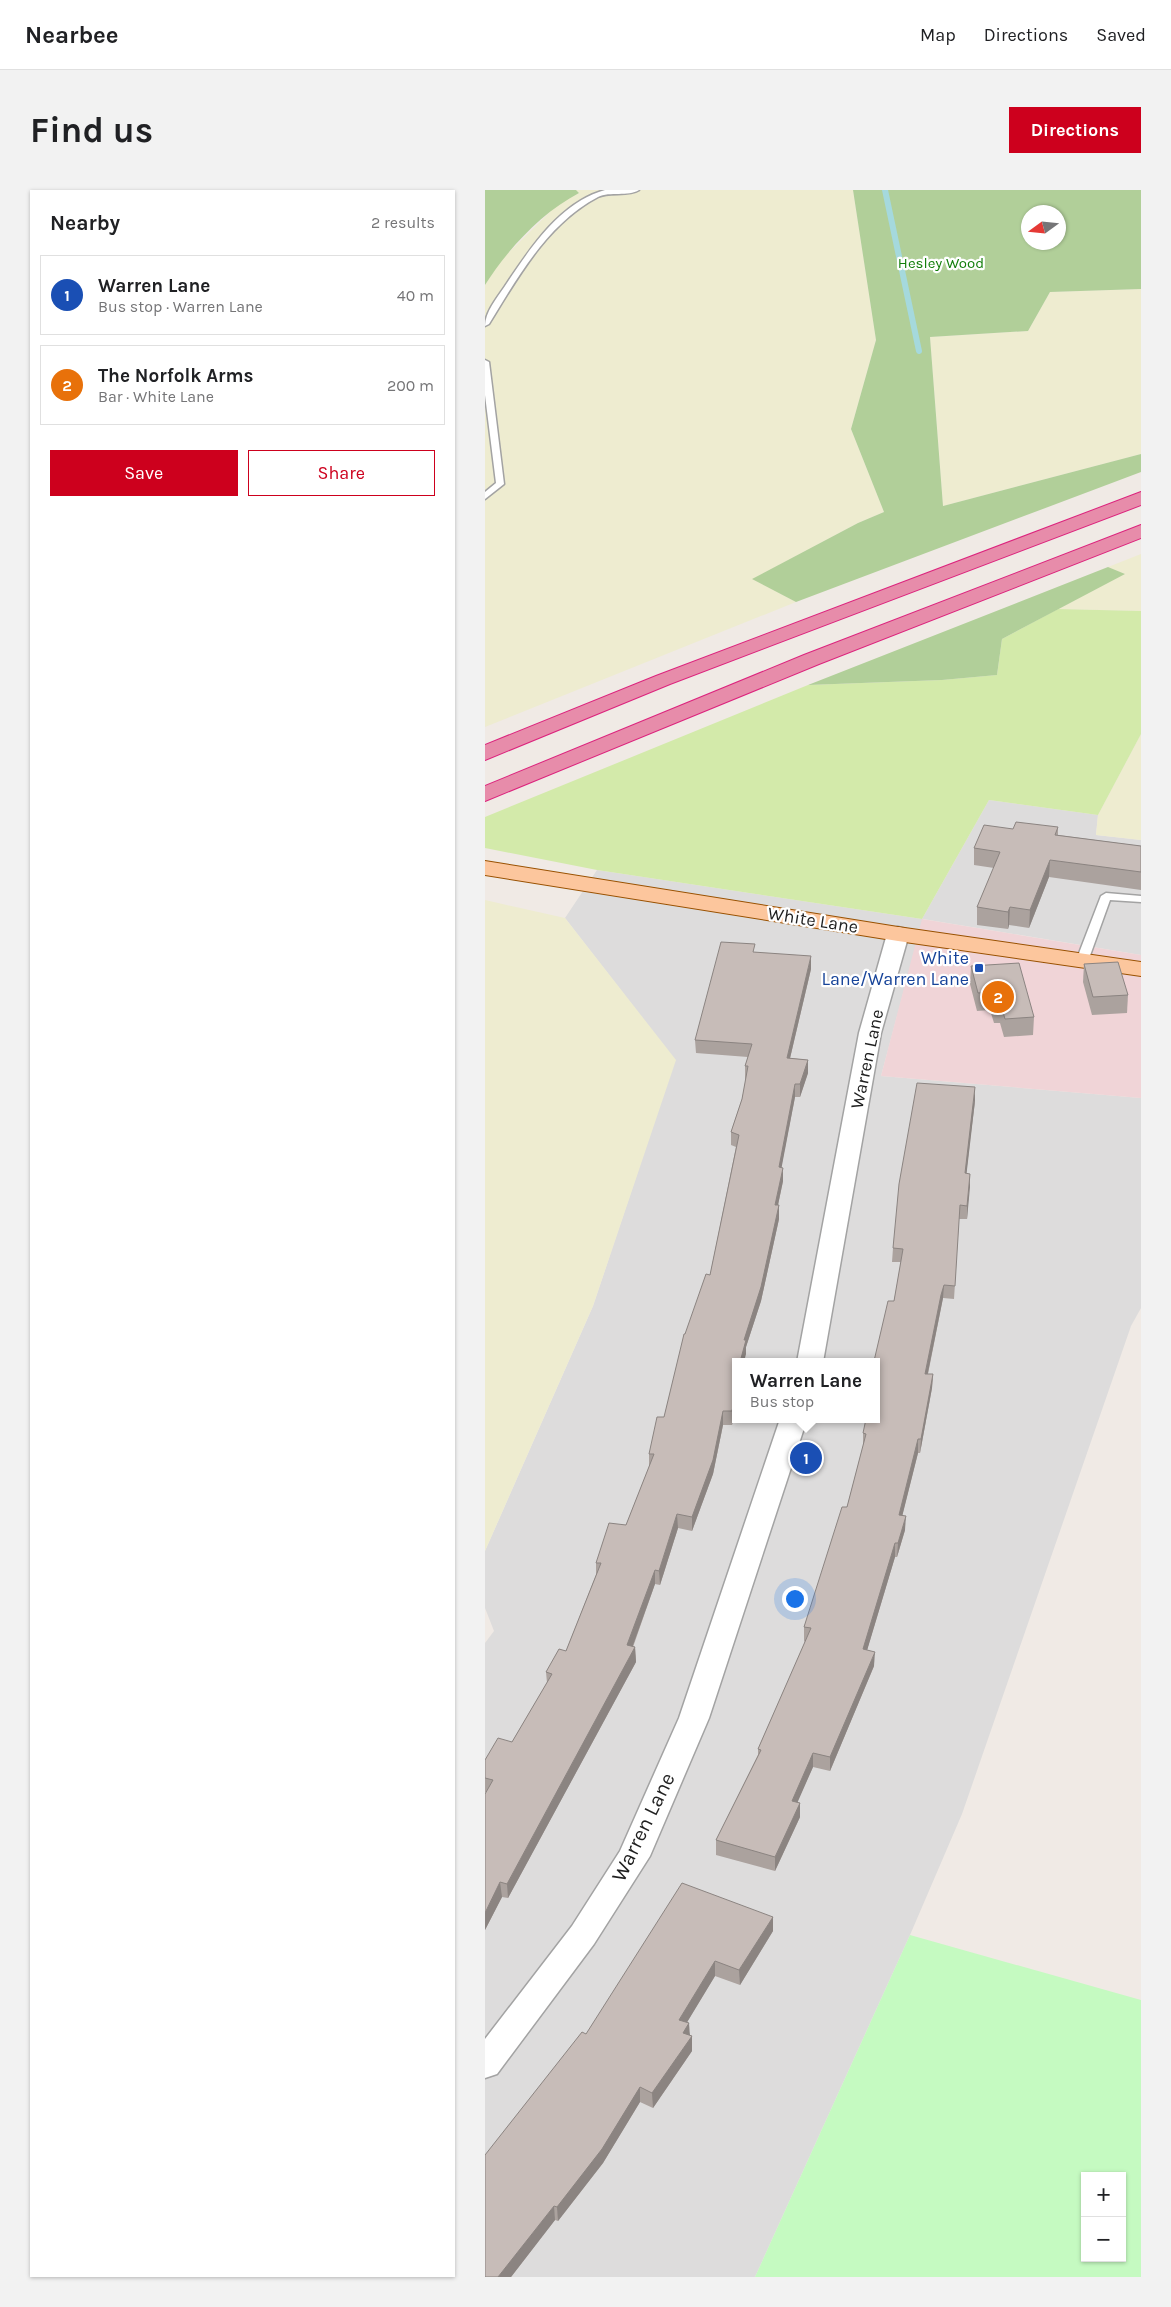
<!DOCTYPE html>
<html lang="en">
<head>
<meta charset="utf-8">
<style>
	body { margin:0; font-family:Karla,sans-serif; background:#f2f2f2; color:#202124 }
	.controls { position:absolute; right:15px; bottom:15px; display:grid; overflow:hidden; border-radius:0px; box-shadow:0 1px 4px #0004 }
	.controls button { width:45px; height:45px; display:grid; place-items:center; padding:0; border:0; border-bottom:1px solid #e0e0e0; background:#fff; color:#202124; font:25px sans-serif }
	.compass { position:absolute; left:536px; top:15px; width:45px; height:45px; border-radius:50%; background:#fff; box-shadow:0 1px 4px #0004; rotate:255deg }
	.you { position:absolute; left:309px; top:1408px; width:18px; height:18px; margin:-12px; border:4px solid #fff; border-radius:50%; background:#1a73e8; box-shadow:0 0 0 8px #1a73e833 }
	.badge { display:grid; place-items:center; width:32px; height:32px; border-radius:50%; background:#cd001d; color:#fff; font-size:16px; font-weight:700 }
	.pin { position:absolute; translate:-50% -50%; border:2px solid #fff; box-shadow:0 1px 5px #0006 }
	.popup { position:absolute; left:247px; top:1168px; width:148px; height:65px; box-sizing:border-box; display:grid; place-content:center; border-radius:0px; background:#fff; filter:drop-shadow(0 1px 4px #0005); font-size:16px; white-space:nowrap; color:#757577 }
	.popup b { font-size:19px; color:#202124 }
	.popup::after { content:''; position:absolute; left:50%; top:100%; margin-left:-10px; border:10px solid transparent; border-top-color:#fff }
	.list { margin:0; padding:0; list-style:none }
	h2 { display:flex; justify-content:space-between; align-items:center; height:65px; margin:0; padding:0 20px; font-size:21px }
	h2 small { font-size:16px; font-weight:400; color:#757577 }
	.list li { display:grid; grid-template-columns:32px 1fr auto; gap:15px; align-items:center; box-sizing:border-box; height:80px; margin:0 10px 10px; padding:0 10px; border:1px solid #e0e0e0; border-radius:0px }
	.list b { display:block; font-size:19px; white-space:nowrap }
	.list p { margin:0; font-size:16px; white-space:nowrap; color:#757577 }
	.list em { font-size:16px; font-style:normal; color:#757577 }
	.actions { display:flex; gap:10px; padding:15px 20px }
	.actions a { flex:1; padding:11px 0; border:1px solid #cd001d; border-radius:0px; text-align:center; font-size:18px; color:#cd001d }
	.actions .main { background:#cd001d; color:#fff }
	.map { position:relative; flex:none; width:656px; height:2087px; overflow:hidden; border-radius:0px }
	header { display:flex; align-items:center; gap:30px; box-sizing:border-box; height:70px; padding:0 25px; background:#fff; border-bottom:1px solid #e0e0e0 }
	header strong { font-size:24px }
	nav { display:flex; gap:28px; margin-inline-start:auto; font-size:18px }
	.intro { display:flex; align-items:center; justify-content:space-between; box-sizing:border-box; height:120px; padding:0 30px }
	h1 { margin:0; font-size:35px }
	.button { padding:12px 22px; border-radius:0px; background:#cd001d; color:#fff; font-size:18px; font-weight:700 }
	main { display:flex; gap:30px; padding:0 30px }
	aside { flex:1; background:#fff; border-radius:0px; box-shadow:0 1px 4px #0004 }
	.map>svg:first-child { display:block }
	.residential { fill:#dddcdc; fill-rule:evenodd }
	.commercial { fill:#f0d4d7 }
	.farmland { fill:#eeecd0 }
	.grass { fill:#d3eaaa }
	.forest { fill:#b1cf99; fill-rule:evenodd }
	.park { fill:#c5fac1; fill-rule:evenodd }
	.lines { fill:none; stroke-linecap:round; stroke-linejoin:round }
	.stream { stroke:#a5d9dd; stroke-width:6 }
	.lane-casing { stroke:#a3a3a3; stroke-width:3 }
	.street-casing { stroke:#a3a3a3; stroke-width:3 }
	.primary-casing { stroke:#995100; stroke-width:2 }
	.highway-casing { stroke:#dc237d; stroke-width:2 }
	.lane { fill:#fff; fill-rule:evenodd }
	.street { fill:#fff; fill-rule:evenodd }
	.primary { fill:#fcc69d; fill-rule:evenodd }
	.highway { fill:#e78caa; fill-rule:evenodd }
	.wall { fill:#aba29e }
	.shaded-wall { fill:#8b8481 }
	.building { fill:#c7bcb8; stroke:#8b8481 }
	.transit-dot { fill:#1a4fb4; stroke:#fff; stroke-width:2 }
	.labels { text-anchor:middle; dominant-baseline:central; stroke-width:4.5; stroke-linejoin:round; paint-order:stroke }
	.far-park-label { font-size:15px; fill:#127e0b; stroke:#fff }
	.street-label { font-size:18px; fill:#1f1f1f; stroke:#fff }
	.transit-label { font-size:18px; fill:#164399; stroke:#fff; text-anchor:end }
	.near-street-label { font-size:21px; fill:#1f1f1f; stroke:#fff }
</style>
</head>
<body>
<header>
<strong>Nearbee</strong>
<nav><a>Map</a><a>Directions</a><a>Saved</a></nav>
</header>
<div class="intro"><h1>Find us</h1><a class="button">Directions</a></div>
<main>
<aside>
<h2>Nearby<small>2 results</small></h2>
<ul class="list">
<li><span class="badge" style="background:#1a4fb4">1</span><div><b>Warren Lane</b><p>Bus stop · Warren Lane</p></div><em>40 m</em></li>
<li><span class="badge" style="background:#e8710a">2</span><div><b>The Norfolk Arms</b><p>Bar · White Lane</p></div><em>200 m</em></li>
</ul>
<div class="actions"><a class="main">Save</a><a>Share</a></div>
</aside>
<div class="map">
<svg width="656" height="2087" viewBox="0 0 656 2087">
	<rect width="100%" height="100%" fill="#f0eae5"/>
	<path class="residential" d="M504,610L613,625L611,645L656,650V765L438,729L396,886L656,908V1118L646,1136L477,1624L425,1745L270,2087H0V1453L9,1441L0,1418V1361L108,1116L190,870L80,728L112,680L437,729ZM251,1172H391V1229H251Z"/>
	<polygon class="commercial" points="437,729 656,765 656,908 396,886"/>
	<g class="farmland">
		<polygon points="91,0 368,0 391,150 366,239 399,322 373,333 268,389 311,412 0,537 0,95 15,71 72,15 94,3"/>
		<polygon points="656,99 656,264 458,316 445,147 543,141 565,102"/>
		<polygon points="656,364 656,421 573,419 639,384 623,377"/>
		<polygon points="656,544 656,650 611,645 613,625"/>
		<polygon points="0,710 80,728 191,870 108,1116 0,1361"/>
	</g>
	<polygon class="grass" points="573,419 656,421 656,544 613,625 504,610 437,729 112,680 0,658 0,627 323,495 457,490 512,485 517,449"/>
	<g class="forest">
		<path d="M0,0H91L94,3C56,23 23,59 0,95Z"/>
		<path d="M368,0H656V99L565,102L543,141L445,147L458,316L656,264V282L311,412L267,389L373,333L399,322L366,239L391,150ZM574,22V52H544V22Z"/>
		<polygon points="623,377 640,384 517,449 512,485 457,490 323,495"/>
	</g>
	<path class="park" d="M425,1745L656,1810V2087H270ZM600,1986H637V2068H600Z"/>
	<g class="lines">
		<polyline class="stream" points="400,0 434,161"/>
		<defs>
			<g id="lane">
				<path d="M120,0H154C143,7 125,1 113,7C62,34 33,87 4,134L0,136C0,122 12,108 20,96C44,60 75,12 120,0Z"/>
				<polygon points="0,170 4,172 19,294 0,309 0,302 11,293 0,205"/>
				<polygon points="621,703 656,706 656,712 625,710 603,771 601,773 593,773 591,771 616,706"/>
			</g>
			<g id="street">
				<polygon points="413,737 421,739 424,744 396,843 338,1172 312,1172 374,843 402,744 405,739"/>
				<polygon points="295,1229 322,1229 224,1528 165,1666 109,1754 12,1884 0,1888 0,1849 87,1736 135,1661 194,1528"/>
			</g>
			<polygon id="primary" points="0,671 413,737 656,772 656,786 413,751 0,685"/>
			<g id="highway">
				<polygon points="656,302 656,315 185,494 0,570 0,555 171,486"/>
				<polygon points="656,335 656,348 334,474 0,611 0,596 319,465"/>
			</g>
		</defs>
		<use href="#lane" class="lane-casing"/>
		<use href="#street" class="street-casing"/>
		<use href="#primary" class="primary-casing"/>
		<use href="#highway" class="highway-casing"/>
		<use href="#lane" class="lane"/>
		<use href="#street" class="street"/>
		<use href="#primary" class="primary"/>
		<use href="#highway" class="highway"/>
	</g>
	<g class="wall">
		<polygon points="573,637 573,645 656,656 656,700 564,687 544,738 524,735 523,739 492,735 492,717 509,678 489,675 489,658 528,639"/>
		<polygon points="270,762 326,779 305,868 323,870 323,883 315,907 310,907 296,978 298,991 293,1015 294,1015 294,1029 276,1111 261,1157 261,1164 251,1172 247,1235 238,1235 228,1284 207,1341 193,1338 175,1395 170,1394 148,1457 150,1457 151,1472 23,1708 17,1707 0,1740 0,1604 1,1602 0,1602 0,1570 27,1552 62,1493 61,1482 81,1461 111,1385 111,1373 141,1335 164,1277 164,1264 179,1227 200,1144 225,1085 251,957 246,955 246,942 257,909 261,889 260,889 260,876 263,867 211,863 210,850"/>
		<polygon points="599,774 643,805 642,823 607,825 598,792"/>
		<polygon points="486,776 549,827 548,845 519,847 515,833 509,833 505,820 492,821 485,794"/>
		<polygon points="490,911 481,984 485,984 482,1029 474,1029 469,1109 458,1108 456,1118 443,1184 448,1184 447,1198 435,1263 433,1263 417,1326 420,1340 412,1367 410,1367 382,1460 389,1476 345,1581 328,1577 312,1612 315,1613 315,1627 290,1681 231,1665 231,1650 273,1565 273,1559 320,1452 319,1451 319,1437 362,1317 378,1256 378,1243 391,1229 391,1172 389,1172 389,1171 409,1111 416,1072 407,1072 408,1058"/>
		<polygon points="288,1727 288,1741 255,1795 230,1786 202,1832 205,1846 207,1846 207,1861 168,1918 155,1912 118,1973 73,2031 70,2030 26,2087 0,2087 101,1844"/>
	</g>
	<g class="shaded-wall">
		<polygon points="565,670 564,687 544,738 545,720"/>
		<polygon points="525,717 524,735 523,739 523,722"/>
		<polygon points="326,766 326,779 302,881 302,868"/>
		<polygon points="323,870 323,883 315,907 315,894"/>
		<polygon points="310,894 310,907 294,991 294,977"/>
		<polygon points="490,897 490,911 480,997 480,983"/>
		<polygon points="298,978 298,991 290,1029 290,1015"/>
		<polygon points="485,984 485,997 482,1029 482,1016"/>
		<polygon points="294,1015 294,1029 276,1111 261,1157 261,1164 259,1172 255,1172 259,1150"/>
		<polygon points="459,1095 458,1108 456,1118 440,1197 440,1184 456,1105"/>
		<polygon points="448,1184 447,1198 435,1263 436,1249"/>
		<polygon points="251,1202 251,1217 247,1235 247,1221"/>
		<polygon points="238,1221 238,1235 228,1284 207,1341 207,1327"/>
		<polygon points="433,1249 433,1263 414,1339 414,1325"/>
		<polygon points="192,1324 193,1338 175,1395 174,1381"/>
		<polygon points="421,1326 420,1340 412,1367 413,1353"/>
		<polygon points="410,1353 410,1367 378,1474 378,1459"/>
		<polygon points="170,1380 170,1394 143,1469 142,1455"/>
		<polygon points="150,1457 151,1472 23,1708 22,1694"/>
		<polygon points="390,1462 389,1476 345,1581 345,1567"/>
		<polygon points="328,1563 328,1577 307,1625 307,1611"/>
		<polygon points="315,1613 315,1627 290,1681 290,1667"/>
		<polygon points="15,1692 17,1707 0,1740 0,1723"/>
		<polygon points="288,1727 288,1741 255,1795 254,1780"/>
		<polygon points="230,1771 230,1786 195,1844 194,1830"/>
		<polygon points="204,1833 205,1847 198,1843"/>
		<polygon points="207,1846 207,1861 168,1918 167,1903"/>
		<polygon points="155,1897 155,1912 118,1973 73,2031 72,2017"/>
		<polygon points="69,2016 70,2030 26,2087 13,2087"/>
	</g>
	<g class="building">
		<polygon points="531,632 573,637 570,645 656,656 656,682 565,670 545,720 525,717 523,722 492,717 515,662 489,658 499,635 528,639"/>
		<polygon points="236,752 270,754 268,762 326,766 302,868 323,870 315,894 310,894 294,977 298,978 290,1015 294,1015 276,1097 259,1150 261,1150 255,1172 251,1172 251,1202 247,1221 238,1221 228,1270 207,1327 192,1324 174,1381 170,1380 142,1455 150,1457 22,1694 15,1692 0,1723 0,1604 8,1590 0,1588 0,1570 13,1548 27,1552 67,1484 61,1482 74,1459 81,1461 116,1373 111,1373 124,1333 141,1335 169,1264 164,1264 172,1227 179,1227 199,1144 200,1144 221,1084 225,1085 254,945 246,942 257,909 263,876 260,876 267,854 210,850"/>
		<polygon points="633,772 643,805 608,807 599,774"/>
		<polygon points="534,773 549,827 520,829 516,815 510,815 506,802 493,803 486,776"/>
		<polygon points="432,893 490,897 480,983 485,984 482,1016 475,1015 470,1096 459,1095 456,1105 440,1184 448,1184 436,1249 433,1249 414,1325 421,1326 413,1353 410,1353 378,1459 390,1462 345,1567 328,1563 307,1611 315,1613 290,1667 231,1650 276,1560 273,1559 326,1438 319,1437 357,1317 362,1317 381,1244 378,1243 381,1229 391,1229 391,1181 393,1171 389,1171 403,1111 409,1111 418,1059 408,1058 414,994"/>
		<polygon points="197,1693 288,1727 254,1780 230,1771 194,1830 204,1833 198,1843 207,1846 167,1903 155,1897 117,1959 72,2017 69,2016 13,2087 0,2087 0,1965 97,1842 101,1844"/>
	</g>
	<rect class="transit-dot" x="489" y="773" width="10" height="10" rx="2.5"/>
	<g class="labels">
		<g class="far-park-label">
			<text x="456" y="73">Hesley Wood</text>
		</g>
		<g class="street-label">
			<text transform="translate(328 730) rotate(9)">White Lane</text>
			<text transform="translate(382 869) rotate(-78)">Warren Lane</text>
		</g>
		<g class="transit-label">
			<text x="484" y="768">White<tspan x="484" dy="21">Lane/Warren Lane</tspan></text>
		</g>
		<g class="near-street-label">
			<text transform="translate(158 1637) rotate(-64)">Warren Lane</text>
		</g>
	</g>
</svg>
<div class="controls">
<button>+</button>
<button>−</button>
</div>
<svg class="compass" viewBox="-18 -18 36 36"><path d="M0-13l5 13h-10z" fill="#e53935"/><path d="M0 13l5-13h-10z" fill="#757577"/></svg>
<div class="you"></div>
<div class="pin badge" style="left:321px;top:1268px;background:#1a4fb4">1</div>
<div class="popup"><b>Warren Lane</b>Bus stop</div>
<div class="pin badge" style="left:513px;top:807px;background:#e8710a">2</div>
</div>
</main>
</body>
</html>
